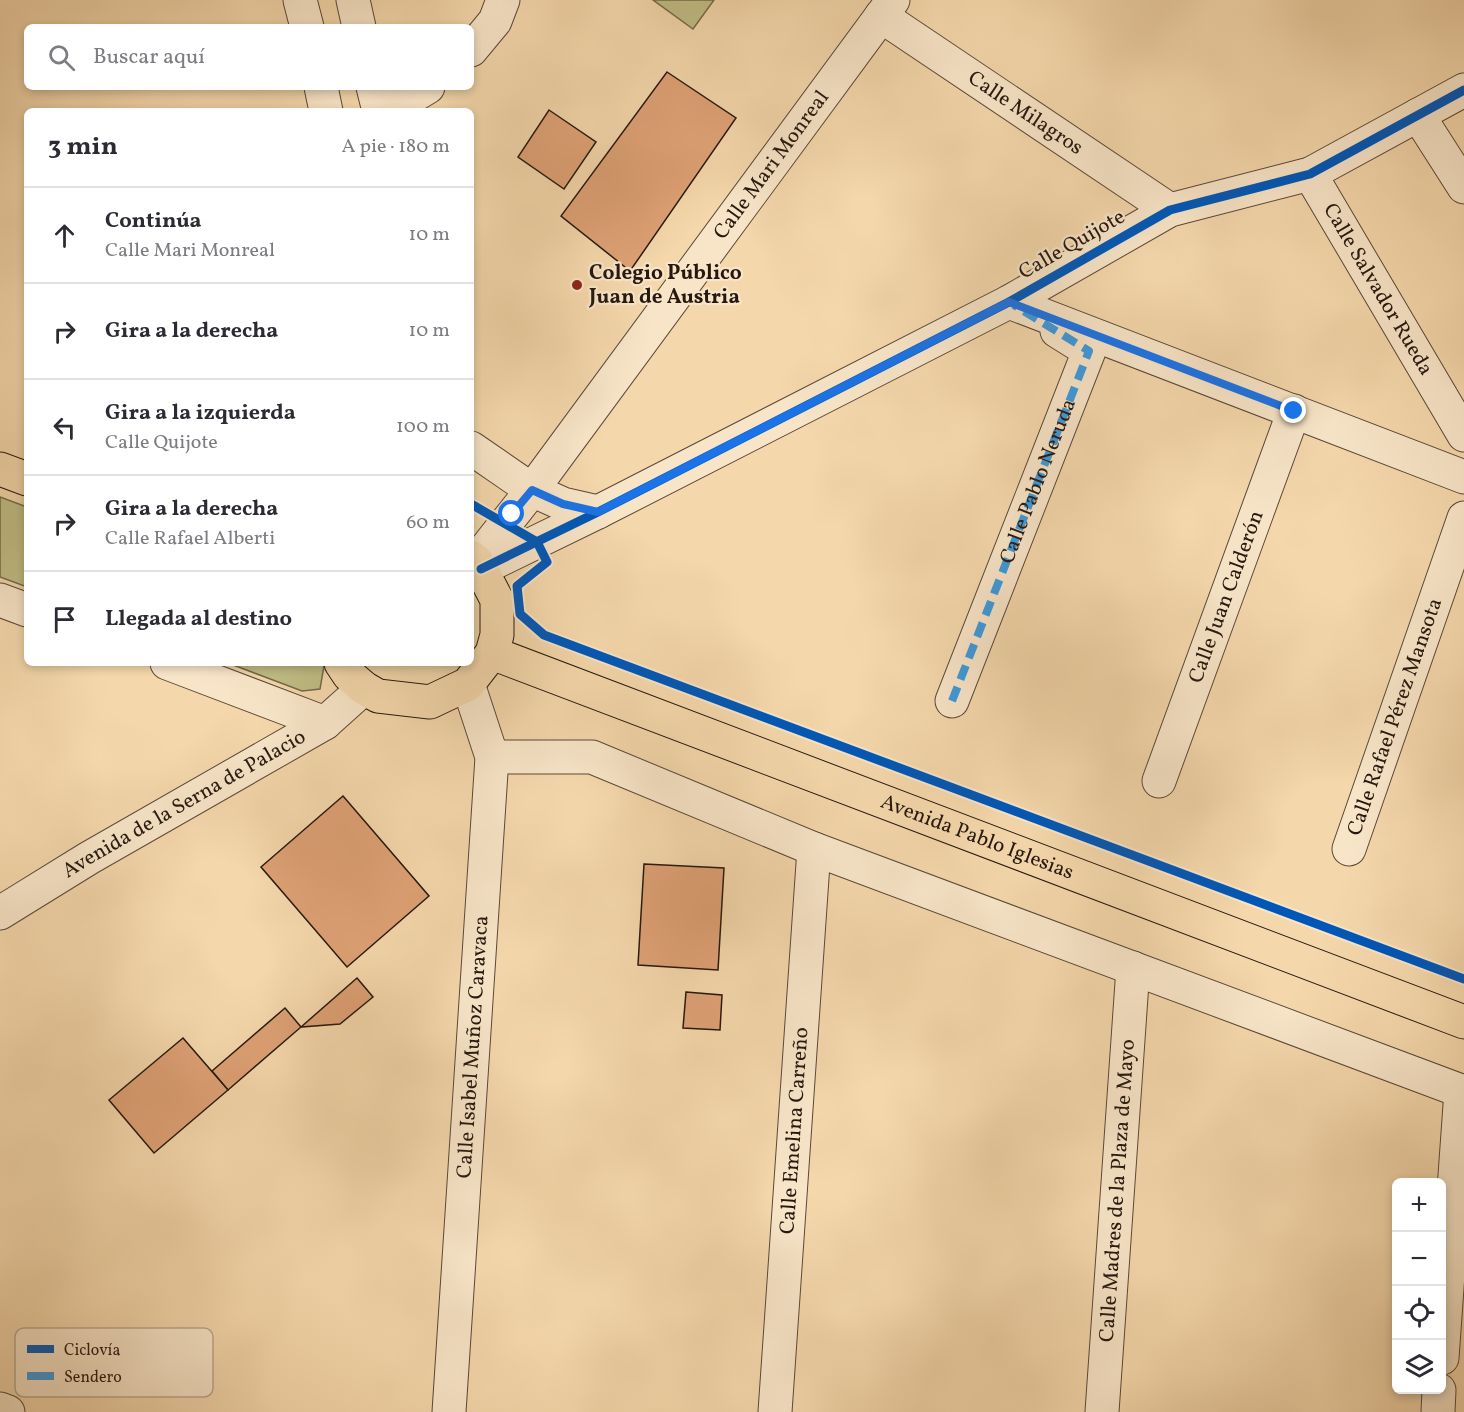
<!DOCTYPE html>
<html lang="es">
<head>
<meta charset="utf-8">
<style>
	body { margin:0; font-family:Vollkorn,serif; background:#f7f7f7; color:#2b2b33 }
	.controls { position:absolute; right:18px; bottom:18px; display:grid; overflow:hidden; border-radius:9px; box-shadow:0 3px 9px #0003 }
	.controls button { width:54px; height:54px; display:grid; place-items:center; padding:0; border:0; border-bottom:2px solid #e1e1e2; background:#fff; color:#2b2b33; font:30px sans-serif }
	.stop { position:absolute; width:18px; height:18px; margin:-14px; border:4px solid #1a73e8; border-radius:50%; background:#fff }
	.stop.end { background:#1a73e8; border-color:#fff; box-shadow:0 2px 6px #0008 }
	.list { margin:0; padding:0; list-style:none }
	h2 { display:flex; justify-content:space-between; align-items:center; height:78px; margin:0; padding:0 24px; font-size:26px }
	h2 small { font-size:20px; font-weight:400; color:#7c7c81 }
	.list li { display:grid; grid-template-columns:39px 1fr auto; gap:18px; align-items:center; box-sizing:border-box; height:96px; padding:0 24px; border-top:2px solid #e1e1e2 }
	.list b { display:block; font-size:22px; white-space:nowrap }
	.list p { margin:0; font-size:20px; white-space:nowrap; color:#7c7c81 }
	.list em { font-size:20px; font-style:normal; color:#7c7c81 }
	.icon { flex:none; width:33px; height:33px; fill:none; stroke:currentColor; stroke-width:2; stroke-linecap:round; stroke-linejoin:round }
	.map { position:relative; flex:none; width:1464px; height:1412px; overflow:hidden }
	.search { position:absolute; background:#fff; box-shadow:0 3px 9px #0003; left:24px; top:24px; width:450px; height:66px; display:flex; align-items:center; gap:15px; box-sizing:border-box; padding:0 21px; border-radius:9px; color:#7c7c81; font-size:22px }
	.panel { position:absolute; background:#fff; box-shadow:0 3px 9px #0003; left:24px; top:108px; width:450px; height:558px; border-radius:9px }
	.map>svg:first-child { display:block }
	.green { fill:#c0bd85; stroke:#736a4a; stroke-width:1.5 }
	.building { fill:#dea174; stroke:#261810; stroke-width:1.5 }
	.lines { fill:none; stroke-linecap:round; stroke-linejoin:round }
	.minor-casing { stroke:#5a4837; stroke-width:35 }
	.major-casing { stroke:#261810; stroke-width:35 }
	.minor { stroke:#f8e5c8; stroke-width:33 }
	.major { stroke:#f4d7ab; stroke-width:33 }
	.quiet { stroke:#3c9ade; stroke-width:8; stroke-dasharray:15 8; stroke-linecap:butt }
	.cycleway-casing { stroke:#f8e5c8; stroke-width:13 }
	.cycleway { stroke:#0057b8; stroke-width:9 }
	.route { stroke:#1a73e8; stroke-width:8 }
	.poi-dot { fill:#8f2418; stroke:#f8e5c8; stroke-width:2 }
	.labels { text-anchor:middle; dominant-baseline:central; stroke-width:4.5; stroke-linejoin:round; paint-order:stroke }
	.street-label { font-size:21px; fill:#261810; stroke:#f8e5c8 }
	.poi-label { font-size:21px; font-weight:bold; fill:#261810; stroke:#f8e5c8; text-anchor:start }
	.key { fill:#f8e5c8; stroke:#b9a891; stroke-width:1.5 }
	.key-label { font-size:16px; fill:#261810 }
</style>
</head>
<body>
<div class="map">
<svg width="1464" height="1412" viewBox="0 0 1464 1412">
	<rect width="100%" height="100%" fill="#f4d7ab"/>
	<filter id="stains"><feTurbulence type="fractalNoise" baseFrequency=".00333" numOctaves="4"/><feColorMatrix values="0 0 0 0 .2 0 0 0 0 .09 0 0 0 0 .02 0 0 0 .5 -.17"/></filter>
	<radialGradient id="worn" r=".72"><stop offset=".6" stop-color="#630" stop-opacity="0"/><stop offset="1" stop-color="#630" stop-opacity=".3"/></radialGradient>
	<g class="green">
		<polygon points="653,0 714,0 693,29"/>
		<polygon points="0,497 27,507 27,587 0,577"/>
		<polygon points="228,663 322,663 324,666 320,689 302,691"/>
	</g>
	<g class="building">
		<polygon points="667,72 736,118 630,271 561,216"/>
		<polygon points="549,110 596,142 564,189 518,157"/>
		<polygon points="343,796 429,896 347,967 261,867"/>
		<polygon points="644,864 724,868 718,970 638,965"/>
		<polygon points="357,978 373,997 340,1024 301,1027"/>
		<polygon points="686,992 722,995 720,1030 683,1028"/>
		<polygon points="285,1008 301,1027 228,1090 212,1071"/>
		<polygon points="183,1038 228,1090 154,1153 109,1100"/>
	</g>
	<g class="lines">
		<defs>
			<g id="minor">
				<polyline points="300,0 307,27"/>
				<polyline points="353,0 359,27"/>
				<path id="s1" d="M881,16L1170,210"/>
				<polyline points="471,50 495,21 503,0"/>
				<polyline points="321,87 326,111"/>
				<polyline points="373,87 379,111"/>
				<polyline points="388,111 428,87"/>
				<polyline points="1418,115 1464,187"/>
				<path id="s2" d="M1310,174L1464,435"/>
				<polyline points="1009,302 1464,477"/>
				<polyline points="471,448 532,490 563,504 598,512"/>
				<path id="s3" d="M476,561L532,490L893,0"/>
				<polyline points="481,569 598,512 1009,302 1170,210 1310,174 1464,90"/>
				<polyline points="0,600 27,610"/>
				<polyline points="167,663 325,723"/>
				<polyline points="952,701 1089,351 1057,331"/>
				<polyline points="492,757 592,757 814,849 1464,1092"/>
				<path id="s4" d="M1159,781L1294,411"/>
				<path id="s5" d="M1349,849L1464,518"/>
				<path id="s6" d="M0,913L89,858L325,723L364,688"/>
				<polyline points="1442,1358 1461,1091"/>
				<polyline points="0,1409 8,1412"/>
				<path id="s7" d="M449,1412L492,757L468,684"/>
				<path id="s8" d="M775,1412L814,849"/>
				<path id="s9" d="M1102,1412L1133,968"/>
				<polyline points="1438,1412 1439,1390"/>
			</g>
			<g id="major">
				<polyline points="0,469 27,479"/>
				<path id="s10" d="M492,653L1464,1022"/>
				<polyline points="341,663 349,675 364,688 378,696 430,702 468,684 492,653 497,635 497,600 481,569 476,561 471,557"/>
			</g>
		</defs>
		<use href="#minor" class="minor-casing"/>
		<use href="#major" class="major-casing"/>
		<use href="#minor" class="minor"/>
		<use href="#major" class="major"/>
		<path class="quiet" id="s11" d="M952,701L1089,351L1009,302"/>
		<defs>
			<g id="cycleway">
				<polyline points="471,504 537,542 547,562 517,586 520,614 544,635 1464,979"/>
				<polyline points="481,569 598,512 1009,302 1170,210 1310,174 1464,90"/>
			</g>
		</defs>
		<use href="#cycleway" class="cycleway-casing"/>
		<use href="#cycleway" class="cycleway"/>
	</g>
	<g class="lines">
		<polyline class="route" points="512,514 532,490 563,504 598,512 1009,302 1294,411"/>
	</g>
	<circle class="poi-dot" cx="577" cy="285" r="6"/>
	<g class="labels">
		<g class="street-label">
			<text stroke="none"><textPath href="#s1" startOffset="174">Calle Milagros</textPath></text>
			<text stroke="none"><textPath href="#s3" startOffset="494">Calle Mari Monreal</textPath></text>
			<text transform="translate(1072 245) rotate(-30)">Calle Quijote</text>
			<text stroke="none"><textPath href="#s2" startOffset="134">Calle Salvador Rueda</textPath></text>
			<text stroke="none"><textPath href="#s11" startOffset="236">Calle Pablo Neruda</textPath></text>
			<text stroke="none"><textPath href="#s4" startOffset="196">Calle Juan Calderón</textPath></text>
			<text stroke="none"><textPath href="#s5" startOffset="140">Calle Rafael Pérez Mansota</textPath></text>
			<text stroke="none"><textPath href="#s6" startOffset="214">Avenida de la Serna de Palacio</textPath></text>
			<text stroke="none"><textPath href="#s10" startOffset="519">Avenida Pablo Iglesias</textPath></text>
			<text stroke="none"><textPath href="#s7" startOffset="366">Calle Isabel Muñoz Caravaca</textPath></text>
			<text stroke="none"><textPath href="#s8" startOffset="282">Calle Emelina Carreño</textPath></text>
			<text stroke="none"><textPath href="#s9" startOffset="222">Calle Madres de la Plaza de Mayo</textPath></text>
		</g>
		<g class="poi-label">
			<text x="589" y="273">Colegio Público<tspan x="589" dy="24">Juan de Austria</tspan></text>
		</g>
	</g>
	<rect x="15" y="1328" width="198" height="69" rx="9" class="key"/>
	<rect x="27" y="1345" width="27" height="8" fill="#0057b8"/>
	<rect x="27" y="1372" width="27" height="8" fill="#3c9ade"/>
	<g class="key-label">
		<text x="64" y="1355">Ciclovía</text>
		<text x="64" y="1382">Sendero</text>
	</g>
	<rect width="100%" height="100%" filter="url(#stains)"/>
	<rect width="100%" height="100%" fill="url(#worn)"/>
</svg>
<div class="controls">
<button>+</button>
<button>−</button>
<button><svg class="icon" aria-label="locate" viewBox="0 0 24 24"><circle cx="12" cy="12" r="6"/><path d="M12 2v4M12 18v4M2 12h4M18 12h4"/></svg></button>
<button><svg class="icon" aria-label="layers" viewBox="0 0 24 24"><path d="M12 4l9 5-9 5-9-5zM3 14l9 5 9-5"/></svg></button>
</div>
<div class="stop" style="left:512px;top:514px"></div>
<div class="stop end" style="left:1294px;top:411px"></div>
<div class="search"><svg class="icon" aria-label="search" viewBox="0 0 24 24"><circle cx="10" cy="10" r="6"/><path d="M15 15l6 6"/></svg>Buscar aquí</div>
<section class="panel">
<h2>3 min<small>A pie · 180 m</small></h2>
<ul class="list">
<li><svg class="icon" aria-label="ahead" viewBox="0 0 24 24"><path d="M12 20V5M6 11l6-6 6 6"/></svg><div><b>Continúa</b><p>Calle Mari Monreal</p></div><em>10 m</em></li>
<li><svg class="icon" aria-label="right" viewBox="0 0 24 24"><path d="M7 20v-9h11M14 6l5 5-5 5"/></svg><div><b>Gira a la derecha</b></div><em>10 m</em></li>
<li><svg class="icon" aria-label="left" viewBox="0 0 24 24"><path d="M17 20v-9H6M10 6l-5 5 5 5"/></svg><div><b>Gira a la izquierda</b><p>Calle Quijote</p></div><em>100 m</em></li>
<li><svg class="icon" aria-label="right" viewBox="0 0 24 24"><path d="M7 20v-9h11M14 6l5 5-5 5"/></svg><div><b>Gira a la derecha</b><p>Calle Rafael Alberti</p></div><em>60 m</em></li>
<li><svg class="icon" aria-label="arrive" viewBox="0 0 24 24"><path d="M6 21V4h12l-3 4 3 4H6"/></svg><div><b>Llegada al destino</b></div></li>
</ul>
</section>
</div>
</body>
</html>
